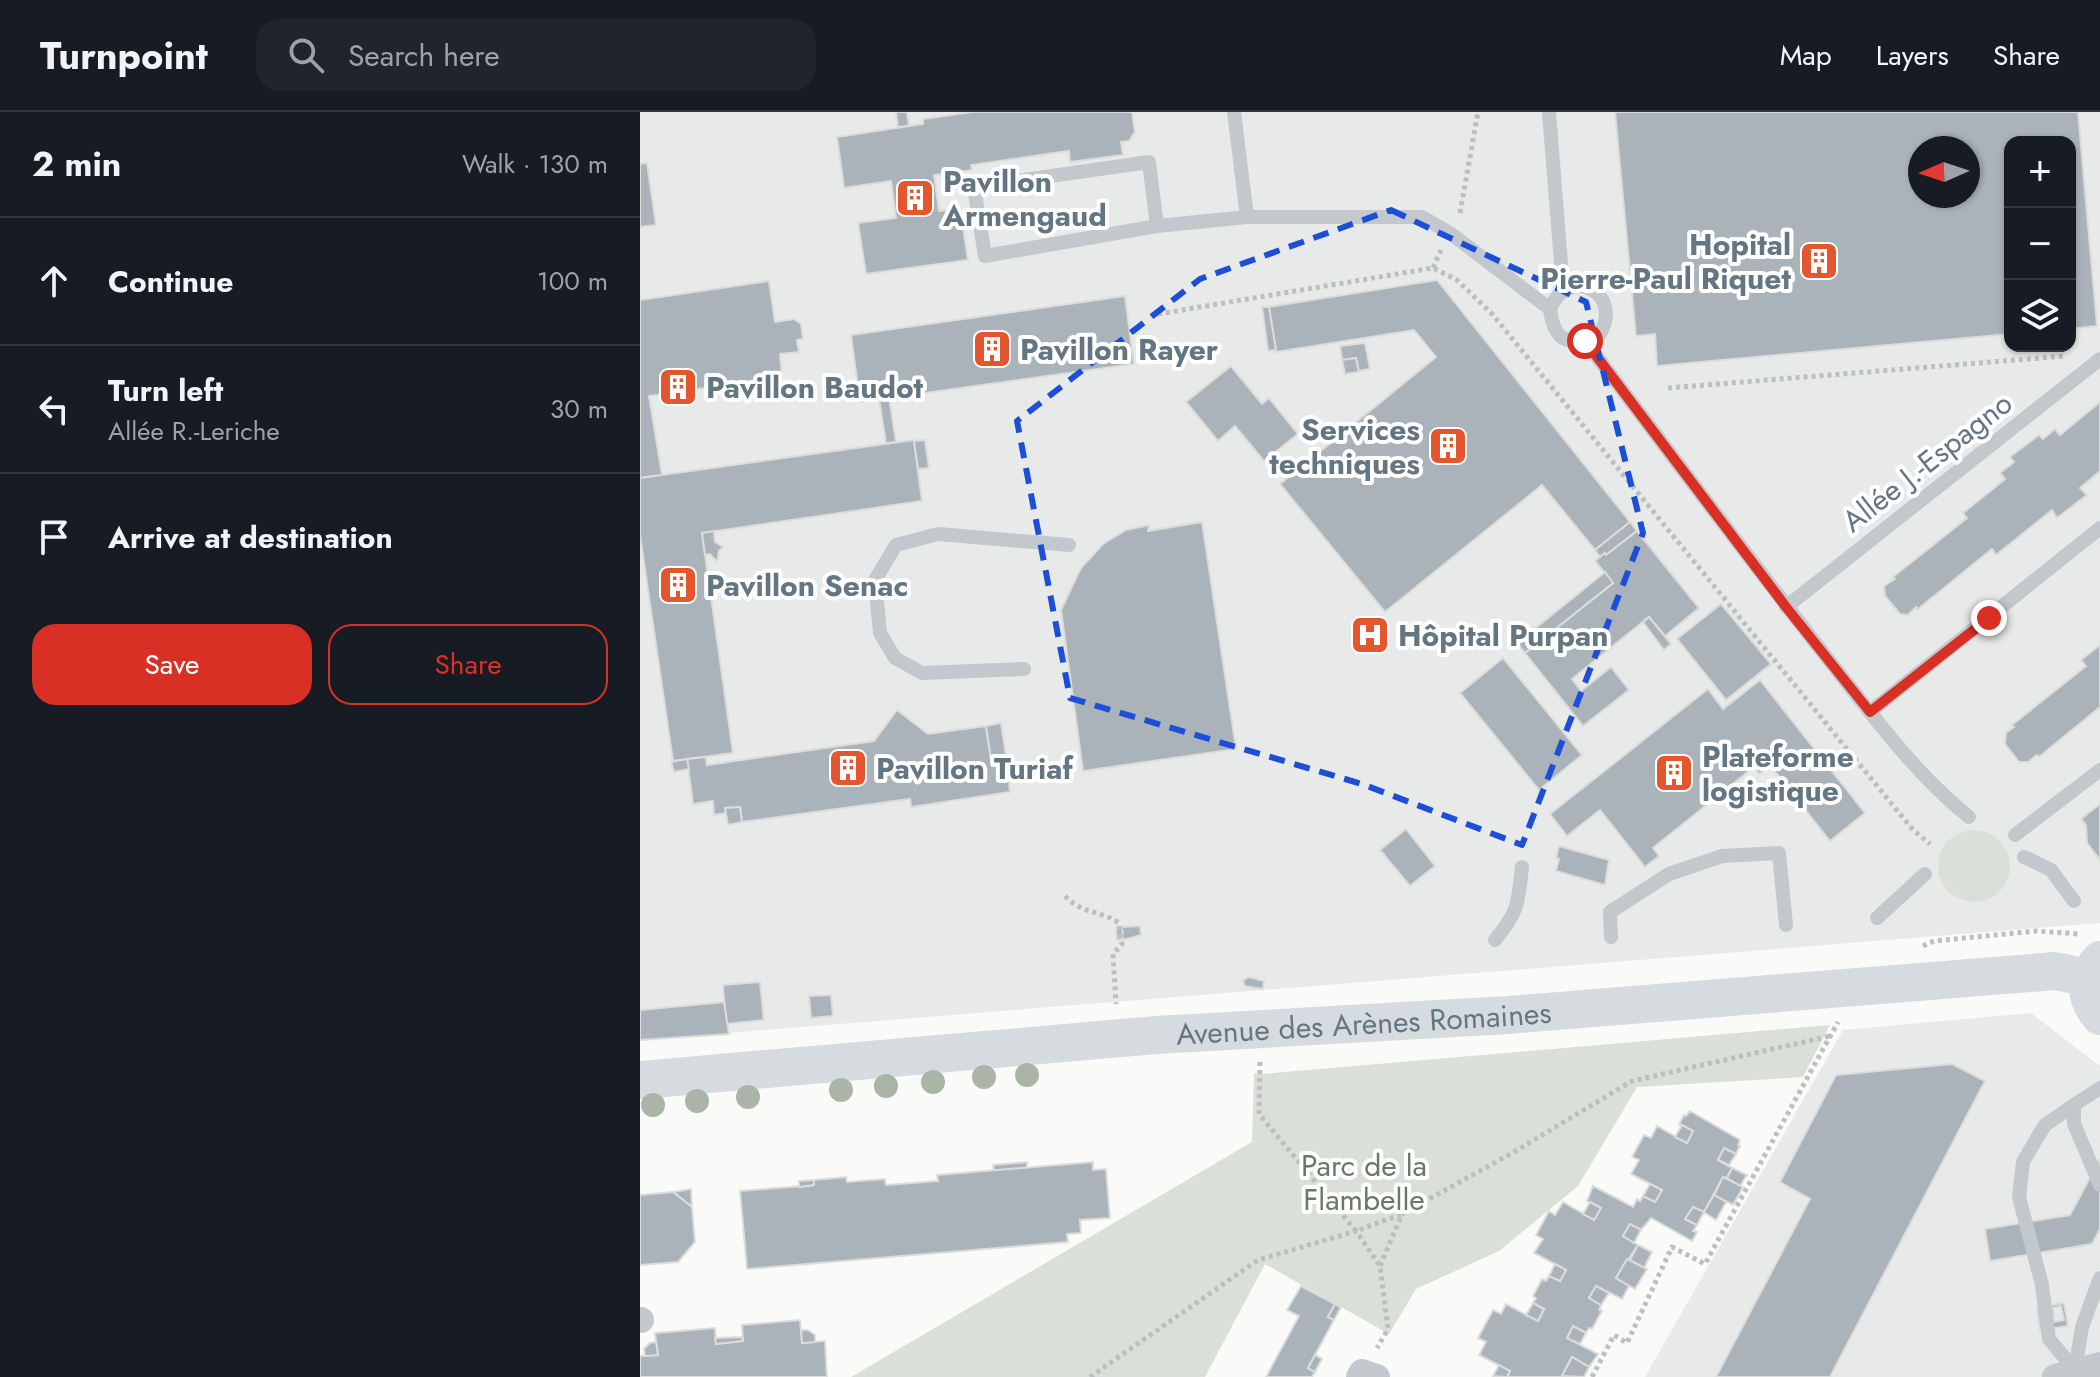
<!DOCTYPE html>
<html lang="en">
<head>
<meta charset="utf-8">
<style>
	body { margin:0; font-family:Jost,sans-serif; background:#20242c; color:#f1f3f6 }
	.controls { position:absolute; right:24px; top:24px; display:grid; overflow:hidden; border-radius:16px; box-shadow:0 2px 6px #0004 }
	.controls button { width:72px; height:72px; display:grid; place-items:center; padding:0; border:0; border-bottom:2px solid #363941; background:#171b24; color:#f1f3f6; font:40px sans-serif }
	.compass { position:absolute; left:1268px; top:24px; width:72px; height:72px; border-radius:50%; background:#171b24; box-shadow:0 2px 6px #0004; rotate:267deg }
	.stop { position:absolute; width:24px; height:24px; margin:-18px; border:6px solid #d93025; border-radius:50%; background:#fff }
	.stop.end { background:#d93025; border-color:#fff; box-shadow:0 2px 8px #0008 }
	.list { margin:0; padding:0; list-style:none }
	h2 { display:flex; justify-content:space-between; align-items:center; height:104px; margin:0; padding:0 32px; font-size:34px }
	h2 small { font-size:26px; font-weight:400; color:#9ea1a6 }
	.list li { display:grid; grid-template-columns:52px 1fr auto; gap:24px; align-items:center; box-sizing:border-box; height:128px; padding:0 32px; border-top:2px solid #363941 }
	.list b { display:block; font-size:30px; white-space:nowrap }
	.list p { margin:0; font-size:26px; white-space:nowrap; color:#9ea1a6 }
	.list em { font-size:26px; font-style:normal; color:#9ea1a6 }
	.actions { display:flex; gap:16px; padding:24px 32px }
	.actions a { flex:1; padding:18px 0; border:2px solid #d93025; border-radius:24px; text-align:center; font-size:28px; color:#d93025 }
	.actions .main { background:#d93025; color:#fff }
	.icon { flex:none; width:44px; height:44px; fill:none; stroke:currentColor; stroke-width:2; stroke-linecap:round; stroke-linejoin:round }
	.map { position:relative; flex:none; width:1460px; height:1265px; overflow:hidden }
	header { display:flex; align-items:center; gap:48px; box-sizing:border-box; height:112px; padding:0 40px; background:#171b24; border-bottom:2px solid #363941 }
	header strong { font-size:38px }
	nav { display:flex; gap:44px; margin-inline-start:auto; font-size:28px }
	.search { width:560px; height:72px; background:#20242c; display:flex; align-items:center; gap:20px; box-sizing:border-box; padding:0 28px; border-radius:24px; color:#9ea1a6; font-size:30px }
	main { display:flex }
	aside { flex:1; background:#171b24 }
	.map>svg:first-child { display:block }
	.built { fill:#e8e9e9; fill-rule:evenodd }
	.green { fill:#dadfd7 }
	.building { fill:#aab3b9; stroke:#dcdcda; stroke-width:2; fill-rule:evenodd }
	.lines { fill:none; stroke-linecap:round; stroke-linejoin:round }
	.path { stroke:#bbbfc2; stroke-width:5; stroke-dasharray:4 4; stroke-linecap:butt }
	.lane { stroke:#c3c8cc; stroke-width:14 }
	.street { stroke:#c3c8cc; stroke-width:26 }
	.secondary { stroke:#d6dbdf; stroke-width:38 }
	.tree { fill:#aab4a7 }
	.route { stroke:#d93025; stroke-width:10 }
	.marked { fill:none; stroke:#1d4ed8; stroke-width:6; stroke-dasharray:16 10; stroke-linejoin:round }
	.labels { text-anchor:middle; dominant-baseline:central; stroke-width:8; stroke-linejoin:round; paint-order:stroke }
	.poi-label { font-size:30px; font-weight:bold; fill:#657683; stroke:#fff; text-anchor:start }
	.street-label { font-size:30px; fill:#657683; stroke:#fff }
	.park-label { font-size:30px; fill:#687a64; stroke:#fff }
</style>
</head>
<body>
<header>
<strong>Turnpoint</strong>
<div class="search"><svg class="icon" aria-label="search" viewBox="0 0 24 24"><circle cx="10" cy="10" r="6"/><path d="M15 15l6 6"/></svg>Search here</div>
<nav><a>Map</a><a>Layers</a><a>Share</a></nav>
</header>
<main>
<aside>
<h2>2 min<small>Walk · 130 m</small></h2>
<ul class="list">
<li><svg class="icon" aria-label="ahead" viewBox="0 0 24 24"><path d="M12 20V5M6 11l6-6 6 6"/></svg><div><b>Continue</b></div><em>100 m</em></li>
<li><svg class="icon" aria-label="left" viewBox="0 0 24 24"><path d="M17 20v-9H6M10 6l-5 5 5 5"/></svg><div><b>Turn left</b><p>Allée R.-Leriche</p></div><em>30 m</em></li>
<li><svg class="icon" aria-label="arrive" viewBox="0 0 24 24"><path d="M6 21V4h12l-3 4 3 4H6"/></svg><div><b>Arrive at destination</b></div></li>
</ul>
<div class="actions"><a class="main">Save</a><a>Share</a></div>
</aside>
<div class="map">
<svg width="1460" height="1265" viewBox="0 0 1460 1265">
	<rect width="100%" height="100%" fill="#fafaf8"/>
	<g class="built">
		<path d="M0,0H1460V811L0,928ZM1370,30H1430V234H1370ZM1280,36H1328V84H1280Z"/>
		<polygon points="1391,901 1460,954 1460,1265 1005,1265 1203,918"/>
	</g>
	<g class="green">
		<circle cx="1334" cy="754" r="36"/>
		<polygon points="1190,913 1163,965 997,975 938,1074 859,1139 776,1177 749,1222 625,1152 565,1265 211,1265 612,1030 614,961 622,962"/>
	</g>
	<g class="building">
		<polygon points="256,0 267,0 269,14 258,15"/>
		<polygon points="332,0 492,0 495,20 489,29 481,30 483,43 430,50 429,39 331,53 332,58 294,63 299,99 320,96 328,148 226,162 218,111 256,106 251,69 204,76 197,25 283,12 283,7"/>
		<path d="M975,0H1438L1457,214L1430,217V30H1370V222L1017,254L1015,222L996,224ZM1280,36H1328V84H1280Z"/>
		<polygon points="7,51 16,113 0,115 0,52"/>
		<polygon points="797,168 990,410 955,438 902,373 745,500 640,372 796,245 774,218 636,240 629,195"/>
		<polygon points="129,169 135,210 154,207 161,212 163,227 157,228 159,240 140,242 142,265 9,284 22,363 0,366 0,188"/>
		<polygon points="485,184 494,252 220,290 211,223"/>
		<polygon points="622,195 629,195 636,238 628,239"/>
		<polygon points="725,231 730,257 718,259 716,246 702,248 700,234"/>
		<polygon points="716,246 719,260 705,262 702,248"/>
		<polygon points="591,254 622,292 629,286 658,322 624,349 595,314 578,329 546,290"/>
		<polygon points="249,285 256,330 246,331 239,287"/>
		<polygon points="1460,290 1460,359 1440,376 1447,383 1417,406 1412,398 1356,443 1352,437 1278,497 1276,495 1268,503 1260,502 1245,484 1244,474 1255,467 1253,465 1327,406 1323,401 1365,367 1360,361 1374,350 1370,345 1399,323 1403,327 1415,317 1420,323"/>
		<polygon points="274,328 282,389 62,421 93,641 33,649 0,423 0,366"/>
		<polygon points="285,328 289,356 278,357 274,329"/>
		<polygon points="562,410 596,637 443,659 421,498 441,456 463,432 486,418 509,413 508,419"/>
		<polygon points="990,410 997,419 966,443 965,441 960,445 955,438"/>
		<polygon points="74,419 75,430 83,435 79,439 77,450 70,442 65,443 62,421"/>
		<polygon points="997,419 1059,496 1025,524 1009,505 932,567 941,579 971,555 989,578 943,614 885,541 973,471 955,449 965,441 966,443"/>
		<polygon points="965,460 973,471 885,541 877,531"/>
		<polygon points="1081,492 1131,552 1086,588 1037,527"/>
		<polygon points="1009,505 1031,532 1024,538 1003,510"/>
		<polygon points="1460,533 1460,595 1399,645 1397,643 1388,650 1379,650 1365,632 1366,621 1374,615 1372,613 1446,554 1441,548"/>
		<polygon points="863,546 942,643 899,678 820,581"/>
		<polygon points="1120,568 1225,701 1190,729 1123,644 1119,648 1126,657 1119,662 1114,655 1013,736 1019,744 1005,755 960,698 927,724 910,702 1068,577 1083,597"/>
		<polygon points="257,598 288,622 346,614 352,654 367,651 370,680 271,695 270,687 102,710 100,695 85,696 86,701 74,703 73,689 53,692 47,647 66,645 67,653 234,629"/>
		<polygon points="361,611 367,651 352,654 346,614"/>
		<polygon points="1123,644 1131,654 1126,657 1119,648"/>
		<polygon points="47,647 49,657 34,660 31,650"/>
		<polygon points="1460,692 1460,748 1447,731 1446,713 1441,707"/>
		<polygon points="100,695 102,710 88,713 85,696"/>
		<polygon points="766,717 795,754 770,774 740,738"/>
		<polygon points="919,734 969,748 965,773 916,759 919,747 916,746"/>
		<polygon points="500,814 501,823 483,828 482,815"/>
		<polygon points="482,815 483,827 477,828 476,816"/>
		<polygon points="608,865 624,869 623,877 605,874 603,869"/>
		<polygon points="120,870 124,908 86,912 83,873"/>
		<polygon points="191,883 193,904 171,906 169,884"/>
		<polygon points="84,890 89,922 0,928 0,898"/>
		<polygon points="1312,952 1345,969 1190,1265 1076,1265 1170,1087 1140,1070 1196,963"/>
		<polygon points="1050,999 1100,1028 1098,1033 1100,1034 1096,1042 1084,1036 1078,1048 1092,1056 1087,1066 1083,1065 1064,1100 1053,1095 1045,1107 1057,1113 1053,1119 1057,1120 1052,1129 1011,1106 1001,1118 990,1112 983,1124 998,1133 976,1166 989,1174 982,1187 956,1174 949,1186 961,1193 959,1198 962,1199 952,1217 949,1216 946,1221 933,1214 927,1226 958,1242 949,1255 932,1245 922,1264 925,1265 867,1265 870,1259 839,1243 846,1230 838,1226 853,1198 861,1202 866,1192 898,1209 904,1197 893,1191 896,1186 893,1184 902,1167 906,1169 909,1164 920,1169 926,1158 894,1141 903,1127 896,1123 909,1099 915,1103 923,1090 954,1108 961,1096 947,1089 953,1074 993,1095 997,1087 1000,1089 1003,1084 1015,1090 1022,1078 991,1062 999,1048 992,1045 1004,1023 1011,1026 1017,1014 1047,1031 1053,1019 1039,1012 1044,1003 1046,1004"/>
		<polygon points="1042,1013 1053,1019 1047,1031 1035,1025"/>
		<polygon points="1084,1036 1096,1042 1089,1053 1078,1048"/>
		<polygon points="1460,1047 1460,1117 1452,1132 1350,1149 1345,1117 1430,1103"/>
		<polygon points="387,1050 387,1056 354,1059 353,1053"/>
		<polygon points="453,1050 453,1058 466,1057 470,1106 440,1108 441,1121 427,1122 428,1130 107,1157 100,1079 174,1073 174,1068 206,1065 207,1070 245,1067 246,1073 298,1069 297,1063"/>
		<polygon points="1092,1056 1107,1063 1100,1074 1087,1066"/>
		<polygon points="1083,1065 1103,1075 1093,1093 1074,1083"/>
		<polygon points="174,1068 174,1073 159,1075 159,1069"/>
		<polygon points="1010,1072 1022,1078 1015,1090 1003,1084"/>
		<polygon points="51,1077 52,1095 33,1080"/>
		<polygon points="33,1080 52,1095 55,1130 38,1150 0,1153 0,1083"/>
		<polygon points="1074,1083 1086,1090 1076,1108 1064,1100"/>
		<polygon points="950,1090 961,1096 954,1108 943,1102"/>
		<polygon points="1053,1095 1064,1100 1057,1113 1045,1107"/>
		<polygon points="990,1112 1001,1118 994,1131 983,1124"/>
		<polygon points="998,1133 1012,1140 1004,1156 990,1148"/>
		<polygon points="987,1147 1007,1157 995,1177 976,1166"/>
		<polygon points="915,1152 926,1158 920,1169 909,1164"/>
		<polygon points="661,1174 695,1192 688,1205 694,1208 668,1256 675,1260 672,1265 626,1265 659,1204 647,1198"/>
		<polygon points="956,1174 969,1181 961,1193 949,1186"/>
		<polygon points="893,1191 904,1197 898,1209 886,1203"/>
		<path d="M1424,1191L1428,1214L1400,1218L1397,1196ZM1421,1194L1424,1208L1414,1210L1413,1196Z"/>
		<polygon points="695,1192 701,1195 694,1208 688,1205"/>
		<polygon points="160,1208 162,1231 185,1229 187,1265 0,1265 0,1244 18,1243 15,1221 75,1216 76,1232 103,1229 102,1213"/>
		<polygon points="933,1214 946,1221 940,1232 927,1226"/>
		<polygon points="161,1218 168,1218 175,1223 175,1230 162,1231"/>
		<polygon points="102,1225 103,1229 76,1232 75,1226"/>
		<polygon points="16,1230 18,1243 5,1244 4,1237 10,1231"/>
		<polygon points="675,1243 682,1247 675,1260 668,1256"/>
		<polygon points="932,1245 949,1255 944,1265 922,1264"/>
		<polygon points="859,1253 870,1259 867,1265 853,1264"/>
	</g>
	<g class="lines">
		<g class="path">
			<polyline points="820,101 838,0"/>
			<polyline points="793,156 801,138"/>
			<polyline points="1013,180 1064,176"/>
			<polyline points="518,202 793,156 817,168 853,203 1273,718 1290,732"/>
			<polyline points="1028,276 1426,244"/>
			<path d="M425,784C442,802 459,798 479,811L482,832L473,842L476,892"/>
			<polyline points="1283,834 1294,829 1396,819 1439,822"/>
			<polyline points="620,950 619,1002 716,1119 762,1102"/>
			<polyline points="740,1154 762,1102 874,1040 992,969 1190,924"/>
			<polyline points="450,1265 618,1148 716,1119 740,1154 748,1217 737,1236"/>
			<polyline points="952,1265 974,1223 987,1231 1032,1135 1065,1152 1198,910"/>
		</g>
		<g class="lane">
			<polyline points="594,0 607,105"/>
			<polyline points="909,0 923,177"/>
			<path d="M517,114L509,50L334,75L345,144L517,114L607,105H782L810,121L910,197C914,230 928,234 958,225C987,181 928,152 910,197"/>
			<path d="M945,229C1026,335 1105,442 1188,547C1232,602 1274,661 1329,705"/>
			<polyline points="1146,495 1460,247"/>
			<polyline points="384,557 282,561 255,546 240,521 235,468 256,433 298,422 429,433"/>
			<polyline points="1230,600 1460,416"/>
			<polyline points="1375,723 1460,658"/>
			<polyline points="1384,745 1411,758 1434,789"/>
			<polyline points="1237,806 1285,762"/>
			<polyline points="971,825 970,800 1029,762 1082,744 1139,741 1146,813"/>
			<path d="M855,828C879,799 878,791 882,755"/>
			<polyline points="1460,976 1434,993 1434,1012 1460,1073"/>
			<polyline points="1434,993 1405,1013 1397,1026 1383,1050 1379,1085 1402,1173 1409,1227 1435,1258"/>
			<polyline points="1435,1258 1442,1215 1460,1166"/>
		</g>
		<g class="street">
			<polyline points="0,1208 1,1208"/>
			<polyline points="719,1265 722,1260 737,1265"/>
			<polyline points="1415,1265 1460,1253"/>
		</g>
		<g class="secondary">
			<path d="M1460,848C1444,866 1444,885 1460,904"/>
			<path id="s1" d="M0,968L516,923L868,903L1415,859L1449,866"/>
		</g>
	</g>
	<g class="tree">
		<circle cx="387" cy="963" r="12"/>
		<circle cx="344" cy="965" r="12"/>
		<circle cx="293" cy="970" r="12"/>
		<circle cx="246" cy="974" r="12"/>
		<circle cx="201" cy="978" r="12"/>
		<circle cx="108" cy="985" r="12"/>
		<circle cx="57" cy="989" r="12"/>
		<circle cx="13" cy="993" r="12"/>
	</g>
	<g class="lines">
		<polyline class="route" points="945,229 1146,495 1230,600 1349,506"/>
	</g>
	<path class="marked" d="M751,98L946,190L1003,421L882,733L722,672L430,586L377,309L560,167Z"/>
	<defs>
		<symbol id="building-square" viewBox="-11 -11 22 22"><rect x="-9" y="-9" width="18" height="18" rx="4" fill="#e4572e" stroke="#fff"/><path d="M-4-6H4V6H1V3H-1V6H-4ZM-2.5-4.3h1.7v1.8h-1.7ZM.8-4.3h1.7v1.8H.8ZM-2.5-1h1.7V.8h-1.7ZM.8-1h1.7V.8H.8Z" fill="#fff"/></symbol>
		<symbol id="hospital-square" viewBox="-11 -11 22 22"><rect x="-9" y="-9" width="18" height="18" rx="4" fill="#e4572e" stroke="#fff"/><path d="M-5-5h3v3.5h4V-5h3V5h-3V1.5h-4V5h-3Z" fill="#fff"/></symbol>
	</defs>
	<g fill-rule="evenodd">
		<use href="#building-square" x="253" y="64" width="44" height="44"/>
		<use href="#building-square" x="1157" y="127" width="44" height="44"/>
		<use href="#building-square" x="330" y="215" width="44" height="44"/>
		<use href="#building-square" x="16" y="253" width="44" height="44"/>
		<use href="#building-square" x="786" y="312" width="44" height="44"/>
		<use href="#building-square" x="16" y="451" width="44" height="44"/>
		<use href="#hospital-square" x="708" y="501" width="44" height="44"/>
		<use href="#building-square" x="186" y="634" width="44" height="44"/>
		<use href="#building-square" x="1012" y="639" width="44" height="44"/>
	</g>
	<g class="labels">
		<g class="poi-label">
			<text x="303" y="69">Pavillon<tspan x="303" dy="34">Armengaud</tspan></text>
			<text x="1151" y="132" text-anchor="end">Hopital<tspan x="1151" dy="34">Pierre-Paul Riquet</tspan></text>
			<text x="380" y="237">Pavillon Rayer</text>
			<text x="66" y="275">Pavillon Baudot</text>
			<text x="780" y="317" text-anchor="end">Services<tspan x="780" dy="34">techniques</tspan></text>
			<text x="66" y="473">Pavillon Senac</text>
			<text x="758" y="523">Hôpital Purpan</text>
			<text x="1062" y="644">Plateforme<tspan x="1062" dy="34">logistique</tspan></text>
			<text x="236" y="656">Pavillon Turiaf</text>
		</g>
		<g class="street-label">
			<text transform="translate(1287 350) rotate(-38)">Allée J.-Espagno</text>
			<text stroke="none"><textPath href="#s1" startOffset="726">Avenue des Arènes Romaines</textPath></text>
		</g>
		<g class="park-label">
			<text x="724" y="1053">Parc de la<tspan x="724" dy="34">Flambelle</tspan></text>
		</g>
	</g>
</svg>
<div class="controls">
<button>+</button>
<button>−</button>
<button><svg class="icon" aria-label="layers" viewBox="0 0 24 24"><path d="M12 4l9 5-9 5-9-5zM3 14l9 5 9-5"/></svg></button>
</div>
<svg class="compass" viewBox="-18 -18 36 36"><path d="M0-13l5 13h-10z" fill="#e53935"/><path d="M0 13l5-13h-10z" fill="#9ea1a6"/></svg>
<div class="stop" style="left:945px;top:229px"></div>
<div class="stop end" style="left:1349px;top:506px"></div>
</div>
</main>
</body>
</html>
